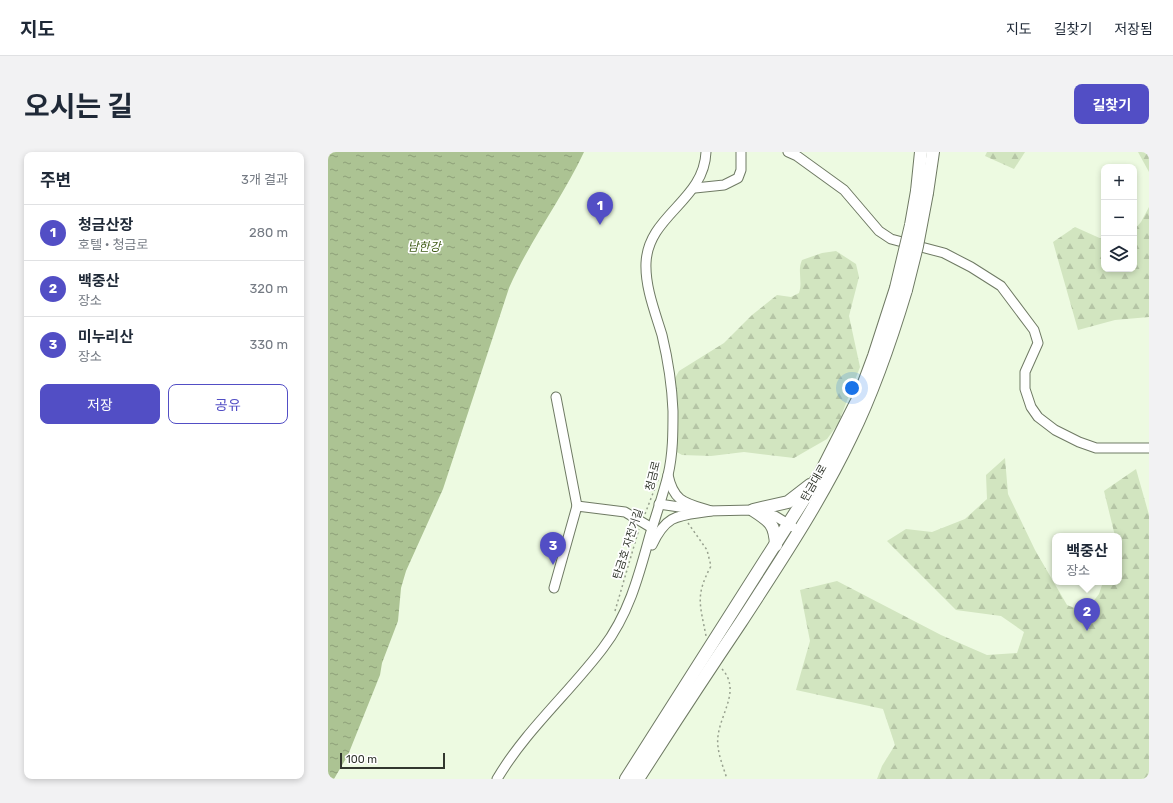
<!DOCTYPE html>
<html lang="ko">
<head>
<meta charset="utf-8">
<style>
	body { margin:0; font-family:Rubik,"Noto Sans KR",sans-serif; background:#f2f2f3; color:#1f2937 }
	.controls { position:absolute; right:12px; top:12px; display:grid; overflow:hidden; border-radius:8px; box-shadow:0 2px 6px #0003 }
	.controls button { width:36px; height:36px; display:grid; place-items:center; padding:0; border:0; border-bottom:1px solid #e0e1e3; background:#fff; color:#1f2937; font:20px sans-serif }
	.scale { position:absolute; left:12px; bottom:10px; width:105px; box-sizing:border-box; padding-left:4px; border:2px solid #32372e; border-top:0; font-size:11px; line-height:14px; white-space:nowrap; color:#32372e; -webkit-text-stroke:3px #fff; paint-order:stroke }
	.you { position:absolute; left:524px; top:236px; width:14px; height:14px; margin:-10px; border:3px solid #fff; border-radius:50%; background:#1a73e8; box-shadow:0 0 0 6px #1a73e833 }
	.badge { display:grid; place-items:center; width:26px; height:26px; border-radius:50%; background:#524ec5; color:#fff; font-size:13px; font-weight:700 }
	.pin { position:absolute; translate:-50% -33px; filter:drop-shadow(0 1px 2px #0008) }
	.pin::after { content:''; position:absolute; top:21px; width:14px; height:12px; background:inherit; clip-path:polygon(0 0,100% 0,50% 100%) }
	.popup { position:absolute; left:724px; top:381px; width:70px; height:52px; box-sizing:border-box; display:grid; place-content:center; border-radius:8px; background:#fff; filter:drop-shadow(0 1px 3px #0005); font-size:13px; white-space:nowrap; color:#747a83 }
	.popup b { font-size:15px; color:#1f2937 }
	.popup::after { content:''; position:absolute; left:50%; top:100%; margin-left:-8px; border:8px solid transparent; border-top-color:#fff }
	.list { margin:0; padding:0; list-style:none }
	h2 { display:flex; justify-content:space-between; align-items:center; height:52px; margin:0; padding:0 16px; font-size:17px }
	h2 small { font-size:13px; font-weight:400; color:#747a83 }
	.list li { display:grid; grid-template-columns:26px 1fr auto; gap:12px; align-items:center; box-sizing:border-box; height:56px; padding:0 16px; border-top:1px solid #e0e1e3 }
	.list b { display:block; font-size:15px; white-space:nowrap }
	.list p { margin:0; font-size:13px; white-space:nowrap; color:#747a83 }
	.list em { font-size:13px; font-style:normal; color:#747a83 }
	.actions { display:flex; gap:8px; padding:12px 16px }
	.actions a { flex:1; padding:9px 0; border:1px solid #524ec5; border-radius:8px; text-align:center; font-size:14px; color:#524ec5 }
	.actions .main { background:#524ec5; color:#fff }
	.icon { flex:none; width:22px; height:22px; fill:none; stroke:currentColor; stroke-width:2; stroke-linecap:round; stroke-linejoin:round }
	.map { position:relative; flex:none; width:821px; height:627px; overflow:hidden; border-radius:8px }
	header { display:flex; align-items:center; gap:24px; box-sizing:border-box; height:56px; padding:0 20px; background:#fff; border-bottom:1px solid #e0e1e3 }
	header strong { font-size:19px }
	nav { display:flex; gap:22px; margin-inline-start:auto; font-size:14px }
	.intro { display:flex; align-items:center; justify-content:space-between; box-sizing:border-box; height:96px; padding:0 24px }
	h1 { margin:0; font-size:28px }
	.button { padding:10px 18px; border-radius:8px; background:#524ec5; color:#fff; font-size:14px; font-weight:700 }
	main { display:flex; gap:24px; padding:0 24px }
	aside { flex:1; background:#fff; border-radius:8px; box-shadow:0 2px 6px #0003 }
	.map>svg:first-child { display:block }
	.forest { fill:url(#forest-firs) }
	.water { fill:url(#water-ripples) }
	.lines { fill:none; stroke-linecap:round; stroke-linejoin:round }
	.minor-casing { stroke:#6f7a64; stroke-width:11 }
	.major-casing { stroke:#6f7a64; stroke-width:14 }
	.path { stroke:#97a08e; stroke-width:1.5; stroke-dasharray:2 3; stroke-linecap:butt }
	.minor { stroke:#fff; stroke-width:9 }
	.major { stroke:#fff; stroke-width:12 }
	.major-bridge-casing { stroke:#6f7a64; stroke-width:14; stroke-linecap:butt }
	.major-bridge { stroke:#fff; stroke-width:12 }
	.labels { text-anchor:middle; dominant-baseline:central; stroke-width:3.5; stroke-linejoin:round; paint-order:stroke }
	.street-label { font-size:11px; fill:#32372e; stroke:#fff }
	.water-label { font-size:12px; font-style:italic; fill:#3f5c17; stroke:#fff }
</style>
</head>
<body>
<header>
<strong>지도</strong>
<nav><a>지도</a><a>길찾기</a><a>저장됨</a></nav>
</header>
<div class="intro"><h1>오시는 길</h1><a class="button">길찾기</a></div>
<main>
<aside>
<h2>주변<small>3개 결과</small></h2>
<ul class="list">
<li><span class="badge">1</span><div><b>청금산장</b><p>호텔 · 청금로</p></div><em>280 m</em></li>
<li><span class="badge">2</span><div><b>백중산</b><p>장소</p></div><em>320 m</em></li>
<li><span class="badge">3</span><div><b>미누리산</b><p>장소</p></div><em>330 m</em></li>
</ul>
<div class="actions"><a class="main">저장</a><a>공유</a></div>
</aside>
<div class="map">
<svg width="821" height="627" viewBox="0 0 821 627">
	<defs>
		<pattern id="forest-firs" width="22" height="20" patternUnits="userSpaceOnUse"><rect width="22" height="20" fill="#d2e5c0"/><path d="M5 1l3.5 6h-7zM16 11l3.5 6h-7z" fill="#b5c5a5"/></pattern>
		<pattern id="water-ripples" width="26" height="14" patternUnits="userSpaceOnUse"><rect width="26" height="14" fill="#acc393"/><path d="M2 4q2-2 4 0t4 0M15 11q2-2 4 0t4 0" fill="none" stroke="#8d9f78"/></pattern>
	</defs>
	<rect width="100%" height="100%" fill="#edfae1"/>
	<g class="forest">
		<polygon points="659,0 697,0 686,17 657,4"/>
		<polygon points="810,0 821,0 821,20"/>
		<polygon points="821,55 821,165 787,168 750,178 725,90 747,75 776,88 776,117 806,117 806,78 813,70"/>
		<path d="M508,99L528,112L531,125L521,164L532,215L510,272L499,287L466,306L416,300L383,304L354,303L347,299V226L351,219L396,191L424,163L449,143L463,145L471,141C475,130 469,119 474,108L494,101Z"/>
		<polygon points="677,306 680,342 707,398 739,453 757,460 771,442 775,430 791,430 791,384 787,384 776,339 808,317 821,363 821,627 549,627 554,614 567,593 555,557 468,538 482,489 472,438 509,429 613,483 659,503 689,501 696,480 673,464 628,458 559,389 578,377 604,380 637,367 659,347 658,323"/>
	</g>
	<path class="water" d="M0,0H256C234,47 202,88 181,136L115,337L78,419L73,436L70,469L54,511L52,523L20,603L6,627H0Z"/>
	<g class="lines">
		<defs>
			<g id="minor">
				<polyline points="460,0 469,4 516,38 551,79 563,87 616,101 643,115 673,134 706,178 710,191 697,220 697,237 703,255 710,265 727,278 751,290 768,296 821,296"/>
				<polyline points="367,36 396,33 410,26 413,18 413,0"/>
				<polyline points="228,245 249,354"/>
				<polyline points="331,352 365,357"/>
				<polyline points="378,359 425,358 447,364 465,375"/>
				<path d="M324,393C339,361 351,364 383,359C358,351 346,351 340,323"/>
				<polyline points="226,436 249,354 297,360 324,376"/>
				<path d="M169,627C198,578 241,541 275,496C301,462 311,423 322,383C328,363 335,343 340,323C345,302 345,280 345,259C344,234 340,208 334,183C327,160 317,135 318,111C320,63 376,49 378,0"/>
			</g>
			<g id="major">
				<polyline points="589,39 593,0"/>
				<polyline points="599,41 605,0"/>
				<path d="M448,393C447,372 442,369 425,358L460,350L482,333"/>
				<polyline points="298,627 492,322 530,247 546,204 568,136"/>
				<path d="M310,627C344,574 378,522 413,470C452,410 492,350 523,285C546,238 563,188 578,138"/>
			</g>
		</defs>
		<use href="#minor" class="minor-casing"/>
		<use href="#major" class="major-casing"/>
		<g class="path">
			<polyline points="317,362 330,328"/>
			<path d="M360,371L379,398L383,414C367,444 372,452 378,484"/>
			<polyline points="287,459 311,377"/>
			<path d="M394,517C413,538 393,560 390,584C388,598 395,614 399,627"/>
		</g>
		<use href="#minor" class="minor"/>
		<use href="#major" class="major"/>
		<defs>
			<g id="major-bridge">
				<polyline points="568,136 583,73 589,39"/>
				<polyline points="578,138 589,94 599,41"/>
			</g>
		</defs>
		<use href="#major-bridge" class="major-bridge-casing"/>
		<use href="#major-bridge" class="major-bridge"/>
	</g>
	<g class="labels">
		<g class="street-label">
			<text transform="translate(325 324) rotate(-76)">청금로</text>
			<text transform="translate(486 331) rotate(-60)">탄금대로</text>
			<text transform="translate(300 392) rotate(-72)">탄금호 자전거길</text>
		</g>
		<g class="water-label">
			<text x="96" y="95">남한강</text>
		</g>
	</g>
</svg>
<div class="controls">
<button>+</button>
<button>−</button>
<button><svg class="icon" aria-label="layers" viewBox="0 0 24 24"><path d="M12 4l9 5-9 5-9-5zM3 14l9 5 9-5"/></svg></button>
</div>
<div class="scale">100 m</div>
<div class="you"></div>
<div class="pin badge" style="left:272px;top:73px">1</div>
<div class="pin badge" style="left:759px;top:479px">2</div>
<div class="popup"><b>백중산</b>장소</div>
<div class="pin badge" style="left:225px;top:413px">3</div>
</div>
</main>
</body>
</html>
